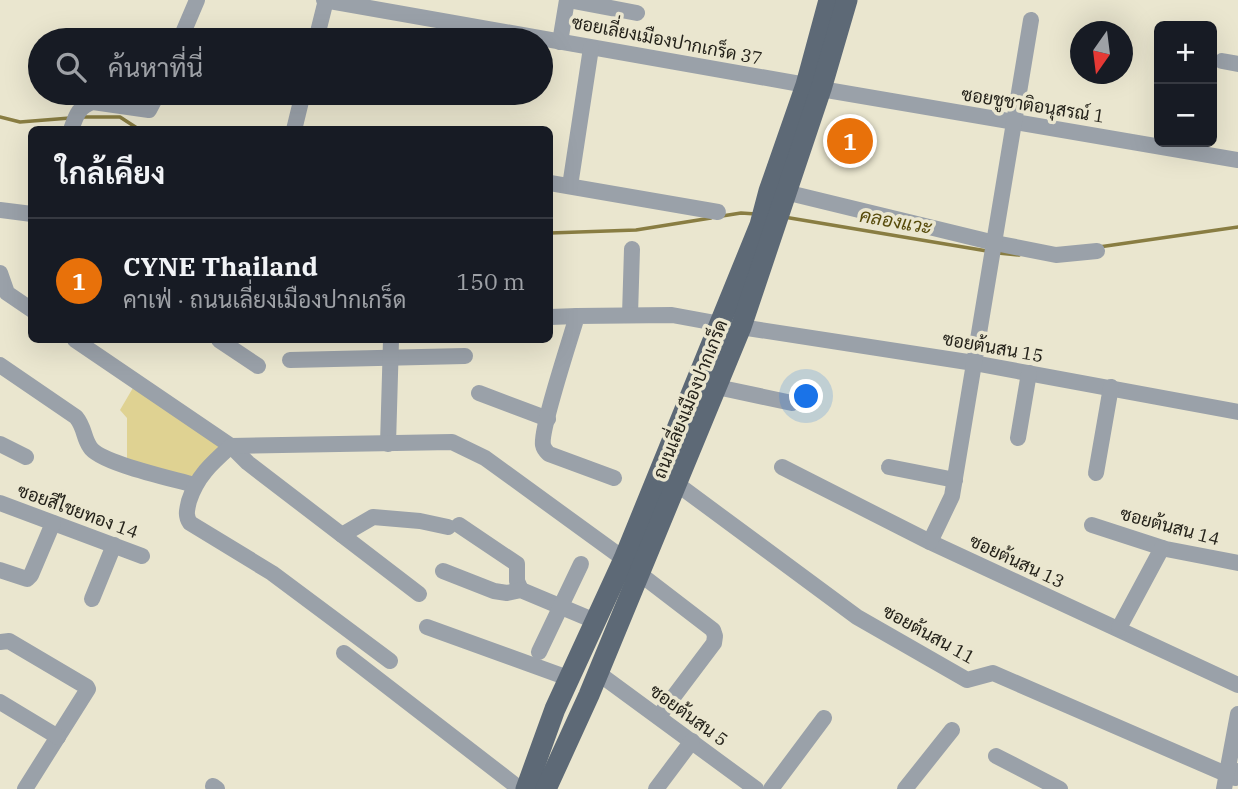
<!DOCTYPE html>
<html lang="th">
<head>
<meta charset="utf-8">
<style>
	body { margin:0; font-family:"IBM Plex Serif",Sarabun,serif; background:#20242c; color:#f1f3f6 }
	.controls { position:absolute; right:21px; top:21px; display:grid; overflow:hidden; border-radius:10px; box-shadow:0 7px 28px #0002 }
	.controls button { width:63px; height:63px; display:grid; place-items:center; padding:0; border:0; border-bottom:2px solid #363941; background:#171b24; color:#f1f3f6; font:35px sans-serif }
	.compass { position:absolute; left:1070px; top:21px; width:63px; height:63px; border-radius:50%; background:#171b24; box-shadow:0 7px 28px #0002; rotate:194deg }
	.you { position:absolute; left:807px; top:397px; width:24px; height:24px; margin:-18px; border:5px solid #fff; border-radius:50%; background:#1a73e8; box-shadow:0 0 0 10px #1a73e833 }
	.badge { display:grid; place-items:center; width:46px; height:46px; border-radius:50%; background:#7c3aed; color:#fff; font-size:23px; font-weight:700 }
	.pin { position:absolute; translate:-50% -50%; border:4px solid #fff; box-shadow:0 2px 7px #0006 }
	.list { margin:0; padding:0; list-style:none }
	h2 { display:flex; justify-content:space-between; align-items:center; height:91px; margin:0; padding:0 28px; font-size:30px }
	h2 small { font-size:23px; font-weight:400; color:#9ea1a6 }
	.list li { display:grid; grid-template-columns:46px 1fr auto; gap:21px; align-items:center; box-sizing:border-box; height:126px; padding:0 28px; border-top:2px solid #363941 }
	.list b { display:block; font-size:26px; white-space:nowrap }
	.list p { margin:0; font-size:23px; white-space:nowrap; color:#9ea1a6 }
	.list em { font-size:23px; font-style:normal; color:#9ea1a6 }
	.icon { flex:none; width:38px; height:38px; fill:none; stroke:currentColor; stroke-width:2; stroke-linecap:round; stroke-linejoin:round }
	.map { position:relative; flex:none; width:1238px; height:789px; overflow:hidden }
	.search { position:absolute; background:#171b24; box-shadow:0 7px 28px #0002; left:28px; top:28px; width:525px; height:77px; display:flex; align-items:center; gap:18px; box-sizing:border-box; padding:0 24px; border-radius:38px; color:#9ea1a6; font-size:26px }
	.panel { position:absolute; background:#171b24; box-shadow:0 7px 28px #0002; left:28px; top:126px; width:525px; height:217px; border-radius:10px }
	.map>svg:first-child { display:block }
	.green { fill:#dfd292 }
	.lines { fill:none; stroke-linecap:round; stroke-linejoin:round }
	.stream { stroke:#897d42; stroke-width:3.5 }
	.minor { stroke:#9aa1a9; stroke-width:16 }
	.major { stroke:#5d6976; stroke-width:21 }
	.labels { text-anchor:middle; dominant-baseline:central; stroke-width:7; stroke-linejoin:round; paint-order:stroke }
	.street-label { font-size:18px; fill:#24221a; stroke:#eae6cf }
	.water-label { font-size:19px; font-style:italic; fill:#574b0b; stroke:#eae6cf }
</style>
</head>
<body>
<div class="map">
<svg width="1238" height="789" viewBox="0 0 1238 789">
	<rect width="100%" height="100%" fill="#eae6cf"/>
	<polygon class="green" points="137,381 231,446 194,485 127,466 127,418 120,410"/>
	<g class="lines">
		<g class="stream">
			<polyline points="0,117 20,122 70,118"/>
			<polyline points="82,117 120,117 140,130"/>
			<polyline points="722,216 741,213 756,214"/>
			<polyline points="784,217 987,251"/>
			<polyline points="550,233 636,230 711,218"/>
			<polyline points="1099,247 1238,227"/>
			<polyline points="998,253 1019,255"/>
		</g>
		<g class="minor">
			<polyline points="324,0 806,85"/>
			<polyline points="568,0 637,13"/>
			<polyline points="180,40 197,0"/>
			<polyline points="316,40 326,0"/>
			<polyline points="560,42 567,0"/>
			<polyline points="1222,61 1238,64"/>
			<polyline points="821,89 1238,160"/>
			<path d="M71,130C76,116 78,107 93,102L149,110L158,93"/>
			<polyline points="294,130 303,93"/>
			<polyline points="550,183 718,212"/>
			<polyline points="570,186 591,48"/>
			<polyline points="785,192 995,243 1056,255 1097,251"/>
			<polyline points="0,210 32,214"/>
			<polyline points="0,273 7,293 32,310"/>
			<polyline points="630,315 632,249"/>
			<polyline points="550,317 577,316"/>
			<polyline points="741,327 974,363 1238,412"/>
			<polyline points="75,340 231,446 248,463 419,594"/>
			<polyline points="219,340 258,366"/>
			<polyline points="290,360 465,356"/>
			<path d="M0,365L76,417C85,428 83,437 90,447C99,463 174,479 194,485"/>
			<polyline points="717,387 792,403"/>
			<polyline points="479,393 548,419"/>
			<polyline points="1018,438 1029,373"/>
			<polyline points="0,444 26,457"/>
			<polyline points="388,444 391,340"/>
			<polyline points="782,467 930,542 1238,685"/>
			<polyline points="889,467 955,480"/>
			<polyline points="1096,473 1111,387"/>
			<path d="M614,478L549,454C546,451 544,450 543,445C540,430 571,337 577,316L672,315L721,324"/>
			<polyline points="677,484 857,617 967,680 993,673 1235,778 1238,771"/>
			<polyline points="0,503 142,556"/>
			<polyline points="459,525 517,564 517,581 521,590"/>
			<polyline points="1092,525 1166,549 1238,563"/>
			<polyline points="342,535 373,517 420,521 448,527"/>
			<polyline points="930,542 952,496 1031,20"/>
			<polyline points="0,570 27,579 31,575 53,523"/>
			<polyline points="443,571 494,591 507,593 521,590 595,621"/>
			<polyline points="640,574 713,630 715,636 714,643 659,716"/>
			<polyline points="92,599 114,545"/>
			<polyline points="427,627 568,678"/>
			<polyline points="1119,628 1162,548"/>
			<polyline points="0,642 9,641 87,687 88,689 25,789"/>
			<polyline points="539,652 581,564"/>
			<polyline points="344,653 515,785"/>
			<path d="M390,661L272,573L190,523C185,515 187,510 189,501C197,476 212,463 231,446L452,442L485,458L624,559"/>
			<polyline points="598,673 756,789"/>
			<polyline points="0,702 58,737"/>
			<polyline points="996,756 1060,789"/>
			<polyline points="213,786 217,789"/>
			<polyline points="656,789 692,741"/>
			<polyline points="771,789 824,718"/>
			<polyline points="905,789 952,730"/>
			<polyline points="1224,789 1238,714"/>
		</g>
		<g class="major">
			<polyline points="526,789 555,709 624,559 760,225 769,191 806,85 829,0"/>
			<polyline points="546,789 589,695 741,327 821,89 847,0"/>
		</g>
	</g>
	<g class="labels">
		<g class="street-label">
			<text transform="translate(667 40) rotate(11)">ซอยเลี่ยงเมืองปากเกร็ด 37</text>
			<text transform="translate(1033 105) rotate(9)">ซอยชูชาติอนุสรณ์ 1</text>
			<text transform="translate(993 347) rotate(10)">ซอยต้นสน 15</text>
			<text transform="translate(690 399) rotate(-68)">ถนนเลี่ยงเมืองปากเกร็ด</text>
			<text transform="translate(78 511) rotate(20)">ซอยสีไชยทอง 14</text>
			<text transform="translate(1170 526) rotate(15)">ซอยต้นสน 14</text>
			<text transform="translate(1017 561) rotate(25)">ซอยต้นสน 13</text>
			<text transform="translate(929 634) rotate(29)">ซอยต้นสน 11</text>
			<text transform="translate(689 715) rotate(36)">ซอยต้นสน 5</text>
		</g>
		<g class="water-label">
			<text transform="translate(896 221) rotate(10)">คลองแวะ</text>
		</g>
	</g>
</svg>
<div class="controls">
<button>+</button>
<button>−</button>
</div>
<svg class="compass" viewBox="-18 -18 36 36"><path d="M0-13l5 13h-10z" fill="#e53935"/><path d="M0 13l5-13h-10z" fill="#9ea1a6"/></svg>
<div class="you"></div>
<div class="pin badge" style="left:850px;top:141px;background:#e8710a">1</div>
<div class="search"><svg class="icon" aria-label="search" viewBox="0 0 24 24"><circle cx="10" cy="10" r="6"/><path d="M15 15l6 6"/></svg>ค้นหาที่นี่</div>
<section class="panel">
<h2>ใกล้เคียง<small></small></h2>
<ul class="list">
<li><span class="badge" style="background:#e8710a">1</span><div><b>CYNE Thailand</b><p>คาเฟ่ · ถนนเลี่ยงเมืองปากเกร็ด</p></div><em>150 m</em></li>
</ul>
</section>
</div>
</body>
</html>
